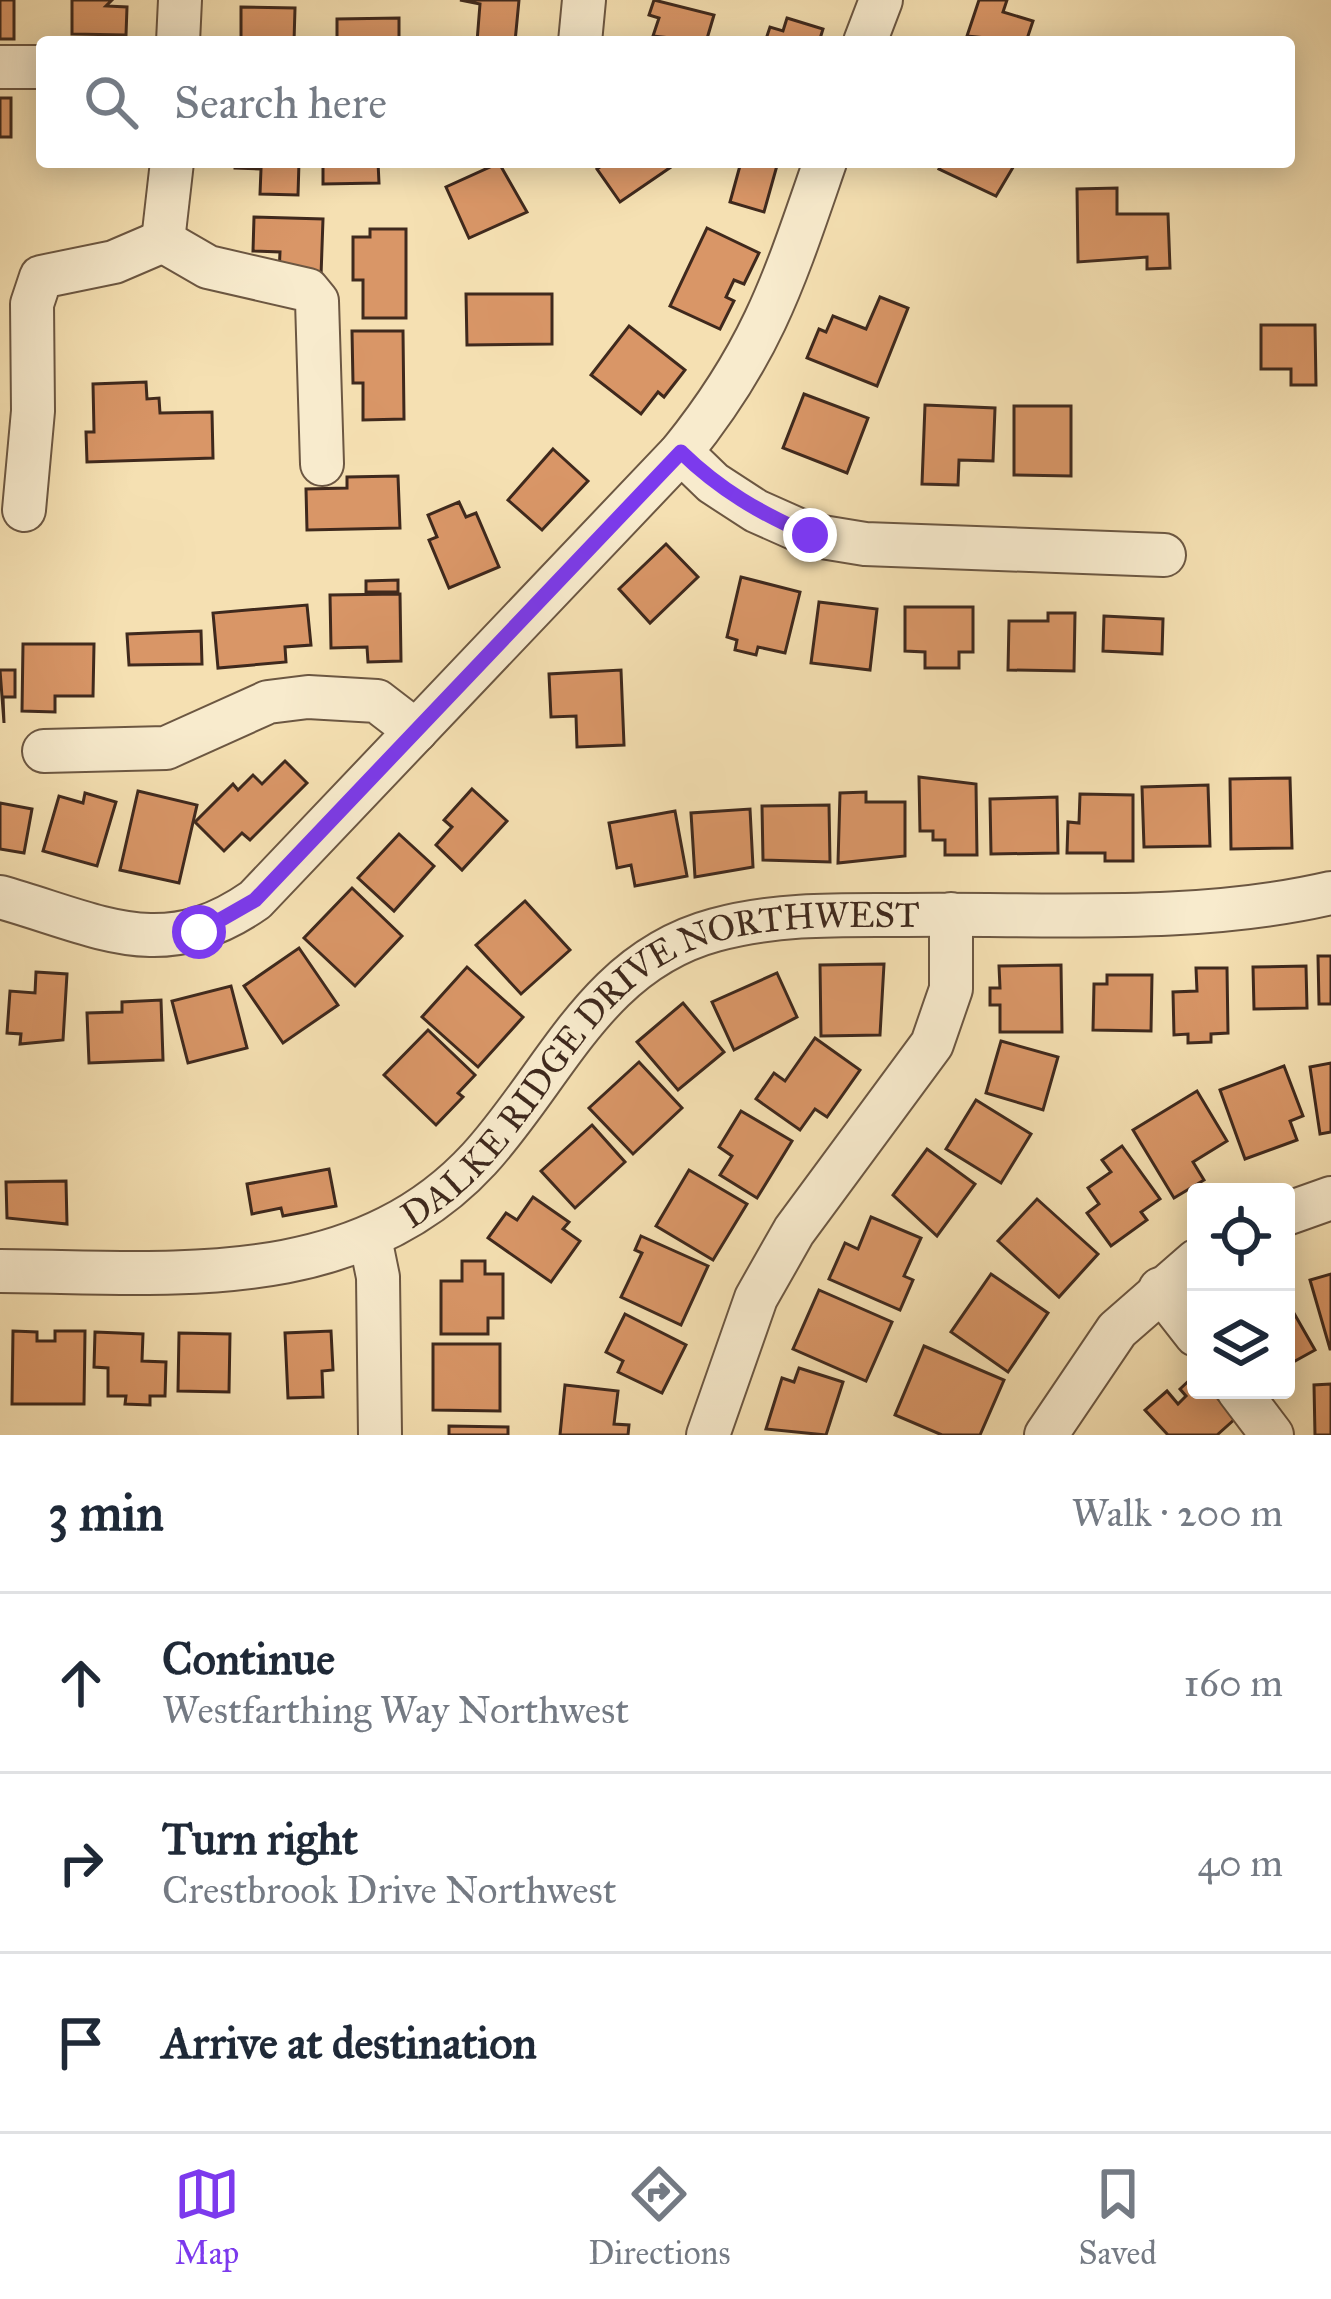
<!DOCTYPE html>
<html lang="en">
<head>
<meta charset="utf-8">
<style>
	body { margin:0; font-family:"IM FELL Great Primer",serif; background:#f6f6f7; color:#1f2937 }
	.controls { position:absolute; right:36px; bottom:36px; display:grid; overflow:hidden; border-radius:12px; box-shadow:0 6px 30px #0003 }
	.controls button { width:108px; height:108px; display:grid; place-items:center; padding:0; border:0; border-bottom:3px solid #e0e1e3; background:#fff; color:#1f2937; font:60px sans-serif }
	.stop { position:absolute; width:36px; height:36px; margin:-27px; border:9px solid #7c3aed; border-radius:50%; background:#fff }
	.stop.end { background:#7c3aed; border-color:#fff; box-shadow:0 3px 12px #0008 }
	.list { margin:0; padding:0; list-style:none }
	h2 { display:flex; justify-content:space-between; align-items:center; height:156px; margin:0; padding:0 48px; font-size:51px }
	h2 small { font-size:39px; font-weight:400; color:#747a83 }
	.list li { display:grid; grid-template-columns:78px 1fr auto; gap:36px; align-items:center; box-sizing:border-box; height:180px; padding:0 48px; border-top:3px solid #e0e1e3 }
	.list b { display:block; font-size:45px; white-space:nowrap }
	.list p { margin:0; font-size:39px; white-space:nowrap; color:#747a83 }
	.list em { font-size:39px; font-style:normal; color:#747a83 }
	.icon { flex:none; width:66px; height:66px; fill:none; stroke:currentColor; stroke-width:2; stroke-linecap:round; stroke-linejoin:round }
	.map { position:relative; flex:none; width:1331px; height:1435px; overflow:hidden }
	.search { position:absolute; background:#fff; box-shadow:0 6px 30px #0003; left:36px; right:36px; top:36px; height:132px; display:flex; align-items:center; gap:30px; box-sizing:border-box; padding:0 42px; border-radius:12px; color:#747a83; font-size:45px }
	.sheet { height:696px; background:#fff }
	nav { display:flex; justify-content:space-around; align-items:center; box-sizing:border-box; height:168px; border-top:3px solid #e0e1e3; background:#fff; font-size:33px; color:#747a83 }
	nav a { display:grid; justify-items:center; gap:6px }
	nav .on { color:#7c3aed }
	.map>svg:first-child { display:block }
	.building { fill:#d99667; stroke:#3f291d; stroke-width:3 }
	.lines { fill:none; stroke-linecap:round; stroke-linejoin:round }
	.minor-casing { stroke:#6c5742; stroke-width:46 }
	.minor { stroke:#f8ebcd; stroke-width:42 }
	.route { stroke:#7c3aed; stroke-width:15 }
	.labels { text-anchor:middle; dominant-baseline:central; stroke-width:9; stroke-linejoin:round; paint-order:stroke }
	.street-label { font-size:36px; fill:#3f291d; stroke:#f8ebcd }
</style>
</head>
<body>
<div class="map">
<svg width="1331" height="1435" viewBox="0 0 1331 1435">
	<rect width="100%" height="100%" fill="#f5e0b2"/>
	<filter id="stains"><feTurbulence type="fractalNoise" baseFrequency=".00167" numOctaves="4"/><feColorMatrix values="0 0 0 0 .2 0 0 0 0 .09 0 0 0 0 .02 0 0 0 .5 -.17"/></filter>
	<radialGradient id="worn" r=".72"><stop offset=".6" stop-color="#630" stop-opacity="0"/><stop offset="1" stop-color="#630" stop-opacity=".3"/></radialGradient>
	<g class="building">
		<rect x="0" y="0" width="14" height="39"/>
		<polygon points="72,0 112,0 106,6 127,7 126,35 72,34"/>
		<polygon points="519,0 515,42 477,42 480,4 460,0"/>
		<polygon points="654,0 714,15 706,42 653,36 659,18 649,15"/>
		<polygon points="979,0 1007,0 1003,12 1033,21 1026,42 967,36"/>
		<polygon points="241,7 295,8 294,42 241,42"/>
		<polygon points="399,18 399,42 337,42 337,19"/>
		<polygon points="787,18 823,29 819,42 765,42 770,27 783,31"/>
		<rect x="0" y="98" width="11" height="39"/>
		<polygon points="235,162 299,162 298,195 260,194 261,169 235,168"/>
		<polygon points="323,162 378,162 379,183 323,184"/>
		<polygon points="607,162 668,162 671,167 620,202 597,169"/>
		<polygon points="741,162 778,162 764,212 730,202"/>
		<polygon points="943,162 1012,162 1015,164 996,196 939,169"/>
		<polygon points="499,163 527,212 469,238 446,187"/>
		<polygon points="1117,188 1117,214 1168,214 1170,268 1147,269 1147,257 1078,262 1077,189"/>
		<polygon points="254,217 323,219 321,276 279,274 280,252 253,251"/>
		<polygon points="707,228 759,253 744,284 734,280 726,297 734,301 720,329 670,306"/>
		<polygon points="370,229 406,229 406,318 363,318 363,280 353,280 353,237 370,237"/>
		<polygon points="466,294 552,294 552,344 467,345"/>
		<polygon points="880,297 908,308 877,386 807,358 819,329 826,332 833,316 866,329"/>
		<polygon points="1261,325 1315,325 1316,385 1291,385 1291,369 1261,369"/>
		<polygon points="629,326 685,370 664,397 658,392 641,414 591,375"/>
		<polygon points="352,331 403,331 404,419 363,420 363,383 353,383"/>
		<polygon points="146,382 147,399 159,398 160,413 212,412 213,458 87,462 86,432 94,432 93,384"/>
		<polygon points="804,394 868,418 847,473 783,448"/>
		<polygon points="925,405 995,408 993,461 959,460 958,485 922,484"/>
		<polygon points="1014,406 1071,406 1071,476 1014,475"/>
		<polygon points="553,449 588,481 542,530 508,500"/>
		<polygon points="398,476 400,528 307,530 306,489 347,488 347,477"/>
		<polygon points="459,502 466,517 476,513 499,567 449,588 429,540 437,537 428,515"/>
		<polygon points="666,544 698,577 650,623 619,589"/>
		<polygon points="741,577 800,592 785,653 758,647 756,655 735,650 737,640 727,637"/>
		<polygon points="398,580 398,592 366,592 366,581"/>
		<polygon points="400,594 401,661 368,662 367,647 331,648 330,595"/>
		<polygon points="819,602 877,609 870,670 811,663"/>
		<polygon points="307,605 311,645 285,647 286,662 218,668 213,613"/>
		<polygon points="905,607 973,607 973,652 959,652 959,668 925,668 925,652 905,651"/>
		<polygon points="1048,613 1075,613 1074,671 1008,670 1009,621 1048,621"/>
		<polygon points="1104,616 1163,619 1162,654 1103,651"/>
		<polygon points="201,631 202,664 129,665 127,634"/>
		<polygon points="23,644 94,644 93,696 55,696 55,712 22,711"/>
		<polygon points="0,670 15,670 15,697 3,697 4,723"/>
		<polygon points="621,670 624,745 577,747 576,716 551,717 549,674"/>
		<polygon points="285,761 307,783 250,840 242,833 224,851 195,822 233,784 238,790 253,775 262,784"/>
		<polygon points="919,777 976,784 977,855 945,855 945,840 933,840 933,831 920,831"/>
		<polygon points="1290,778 1292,848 1231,849 1230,779"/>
		<polygon points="1208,785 1210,846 1144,847 1142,787"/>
		<polygon points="472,789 507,821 462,870 436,845 452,827 444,820"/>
		<polygon points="138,791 197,805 179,883 120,870"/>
		<polygon points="866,792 866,802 905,802 905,856 838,863 840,793"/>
		<polygon points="85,793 116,802 97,866 43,851 59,796 83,803"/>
		<polygon points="1080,794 1133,795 1133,861 1105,861 1105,853 1067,853 1068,822 1079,823"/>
		<polygon points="1057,797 1058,853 991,854 990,799"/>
		<polygon points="0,803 32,809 24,853 0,849"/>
		<polygon points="829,805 830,862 763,860 762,806"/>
		<polygon points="750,809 753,867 695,877 691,813"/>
		<polygon points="675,811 687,876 635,886 631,865 617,868 609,823"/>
		<polygon points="399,834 434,866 394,911 358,878"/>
		<polygon points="352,888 402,936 355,986 304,938"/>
		<polygon points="525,901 570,950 521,994 476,945"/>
		<polygon points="299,948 338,1005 283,1043 244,986"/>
		<polygon points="1318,956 1331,956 1331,1004 1319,1004"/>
		<polygon points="884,964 880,1035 821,1036 820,965"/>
		<polygon points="1061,965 1062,1032 1000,1032 1000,1005 990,1005 990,988 1000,988 999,966"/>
		<polygon points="1306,966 1307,1008 1254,1009 1253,967"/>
		<polygon points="467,967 523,1017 478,1067 422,1017"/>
		<polygon points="1196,968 1227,968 1228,1033 1211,1034 1211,1042 1188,1043 1188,1034 1174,1035 1173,992 1197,991"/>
		<polygon points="36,972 67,974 63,1040 20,1044 21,1034 7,1033 10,991 35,993"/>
		<polygon points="777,973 797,1017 734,1050 712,1002"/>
		<polygon points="1107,975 1152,975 1151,1031 1093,1030 1094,984 1107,984"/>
		<polygon points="231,986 247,1048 188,1063 172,1001"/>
		<polygon points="161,1000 163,1060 89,1063 87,1013 122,1012 122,1002"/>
		<polygon points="683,1003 724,1052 678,1090 637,1042"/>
		<polygon points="428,1030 475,1075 458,1093 463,1097 436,1125 384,1075"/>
		<polygon points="815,1038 860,1070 827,1117 815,1109 800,1130 756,1099 774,1073 785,1081"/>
		<polygon points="1001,1041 1058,1057 1043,1110 986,1093"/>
		<polygon points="639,1062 682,1108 633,1154 589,1108"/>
		<polygon points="1331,1063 1331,1132 1320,1134 1310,1067"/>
		<polygon points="1284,1066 1303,1116 1290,1121 1297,1140 1245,1159 1220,1090"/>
		<polygon points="1197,1091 1227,1141 1193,1162 1204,1180 1174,1198 1133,1130"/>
		<polygon points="976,1100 1031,1134 1001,1183 946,1149"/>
		<polygon points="741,1111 792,1141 757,1198 720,1175 732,1156 719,1147"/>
		<polygon points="592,1125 625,1162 575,1208 541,1171"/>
		<polygon points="1122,1146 1160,1199 1141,1212 1147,1220 1111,1246 1087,1213 1099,1204 1088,1188 1111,1172 1102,1160"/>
		<polygon points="927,1149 975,1184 937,1236 893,1195"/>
		<polygon points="329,1169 336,1206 283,1216 281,1208 252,1214 247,1184"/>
		<polygon points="689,1170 747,1204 713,1260 656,1226"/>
		<polygon points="66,1181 67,1224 7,1218 6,1182"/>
		<polygon points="533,1197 569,1222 563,1229 580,1241 551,1282 488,1238 506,1213 517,1220"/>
		<polygon points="1037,1199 1098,1254 1059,1297 998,1241"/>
		<polygon points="871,1217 921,1238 904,1276 913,1280 900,1310 829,1279 845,1243 858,1249"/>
		<polygon points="641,1236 708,1266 681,1325 621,1297 642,1253 635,1250"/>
		<polygon points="462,1261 485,1261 485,1274 503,1274 503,1318 488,1318 488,1334 441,1334 441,1281 462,1281"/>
		<polygon points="991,1274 1048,1313 1008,1372 951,1332"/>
		<polygon points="1331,1274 1331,1349 1330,1349 1310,1280"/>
		<polygon points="819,1290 892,1322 866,1381 793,1349"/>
		<polygon points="1291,1308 1315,1350 1286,1366 1286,1311"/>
		<polygon points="625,1314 686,1345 662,1393 618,1372 623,1361 606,1352"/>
		<polygon points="13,1331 37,1332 37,1341 55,1341 55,1331 85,1331 84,1404 12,1404"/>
		<polygon points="331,1331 333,1370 322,1371 323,1397 288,1398 285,1333"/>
		<polygon points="95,1332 143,1334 142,1361 166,1362 165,1396 150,1396 150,1405 125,1404 126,1396 108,1396 108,1368 94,1367"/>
		<polygon points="179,1333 230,1334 229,1392 178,1391"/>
		<polygon points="433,1344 500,1344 500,1411 433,1410"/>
		<polygon points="924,1346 1004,1380 980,1435 942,1435 895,1415"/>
		<polygon points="799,1368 843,1382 826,1435 766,1429 782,1378 794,1382"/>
		<polygon points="1196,1374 1196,1390 1210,1390 1236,1418 1217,1435 1168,1435 1145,1410 1167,1391 1178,1404 1186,1396 1180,1389"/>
		<polygon points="1331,1384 1331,1435 1315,1435 1314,1385"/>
		<polygon points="565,1385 618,1391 614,1424 629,1425 628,1435 560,1435"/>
		<polygon points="449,1426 508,1427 508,1435 449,1435"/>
	</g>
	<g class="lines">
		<defs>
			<g id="minor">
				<polyline points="178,42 180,0"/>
				<polyline points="580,42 584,0"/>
				<polyline points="865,42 881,0"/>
				<polyline points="0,67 42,67"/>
				<polyline points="163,241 208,267 308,290 317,301 322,464"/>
				<polyline points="163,241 172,162"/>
				<polyline points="681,452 713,483 756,511 810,535 865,544 1164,555"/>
				<polyline points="24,510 33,411 32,304 41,277 114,262 163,241"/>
				<polyline points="44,751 166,748 268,702 308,697 377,701 416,731"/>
				<path d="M0,897C99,925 162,965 255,900L681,452C762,352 784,281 825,162"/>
				<polyline points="1286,1214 1331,1198"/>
				<polyline points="370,1238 378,1277 380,1435"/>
				<path id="s1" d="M0,1271C167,1272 354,1295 479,1159C555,1076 596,962 715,930C777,913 841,915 905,915C1046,913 1193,925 1331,893"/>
				<polyline points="1160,1289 1196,1335"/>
				<polyline points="1238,1390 1272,1435"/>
				<polyline points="708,1435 756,1298 794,1231 932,1044 951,989 951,914"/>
				<polyline points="1046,1435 1117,1330 1196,1261"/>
			</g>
		</defs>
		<use href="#minor" class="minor-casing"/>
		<use href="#minor" class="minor"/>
	</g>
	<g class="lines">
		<path class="route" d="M199,932L255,900L681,452C720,490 760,513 810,535"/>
	</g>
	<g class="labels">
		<g class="street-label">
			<text stroke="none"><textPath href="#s1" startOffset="732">DALKE RIDGE DRIVE NORTHWEST</textPath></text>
		</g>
	</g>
	<rect width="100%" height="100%" filter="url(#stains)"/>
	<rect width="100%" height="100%" fill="url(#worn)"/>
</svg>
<div class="controls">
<button><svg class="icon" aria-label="locate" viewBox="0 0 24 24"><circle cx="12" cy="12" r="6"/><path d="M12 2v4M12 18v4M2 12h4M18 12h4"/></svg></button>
<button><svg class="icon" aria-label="layers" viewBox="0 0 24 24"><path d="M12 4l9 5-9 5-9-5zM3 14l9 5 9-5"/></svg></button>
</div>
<div class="stop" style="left:199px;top:932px"></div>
<div class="stop end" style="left:810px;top:535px"></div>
<div class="search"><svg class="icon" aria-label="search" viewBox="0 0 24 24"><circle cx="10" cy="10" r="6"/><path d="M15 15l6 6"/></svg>Search here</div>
</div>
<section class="sheet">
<h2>3 min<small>Walk · 200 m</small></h2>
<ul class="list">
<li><svg class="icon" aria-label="ahead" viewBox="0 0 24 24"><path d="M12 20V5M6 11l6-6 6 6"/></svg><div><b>Continue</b><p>Westfarthing Way Northwest</p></div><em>160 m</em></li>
<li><svg class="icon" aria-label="right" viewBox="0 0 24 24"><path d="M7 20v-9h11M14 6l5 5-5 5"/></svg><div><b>Turn right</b><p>Crestbrook Drive Northwest</p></div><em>40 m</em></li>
<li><svg class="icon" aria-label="arrive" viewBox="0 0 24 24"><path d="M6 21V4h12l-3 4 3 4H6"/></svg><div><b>Arrive at destination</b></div></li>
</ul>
</section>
<nav>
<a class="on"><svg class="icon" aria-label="map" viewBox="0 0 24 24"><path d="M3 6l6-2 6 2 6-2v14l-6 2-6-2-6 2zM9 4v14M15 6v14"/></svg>Map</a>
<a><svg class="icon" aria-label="directions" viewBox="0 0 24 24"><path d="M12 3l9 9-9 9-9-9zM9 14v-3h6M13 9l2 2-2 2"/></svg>Directions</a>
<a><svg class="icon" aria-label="saved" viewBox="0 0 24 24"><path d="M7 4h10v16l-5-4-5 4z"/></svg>Saved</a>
</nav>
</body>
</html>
